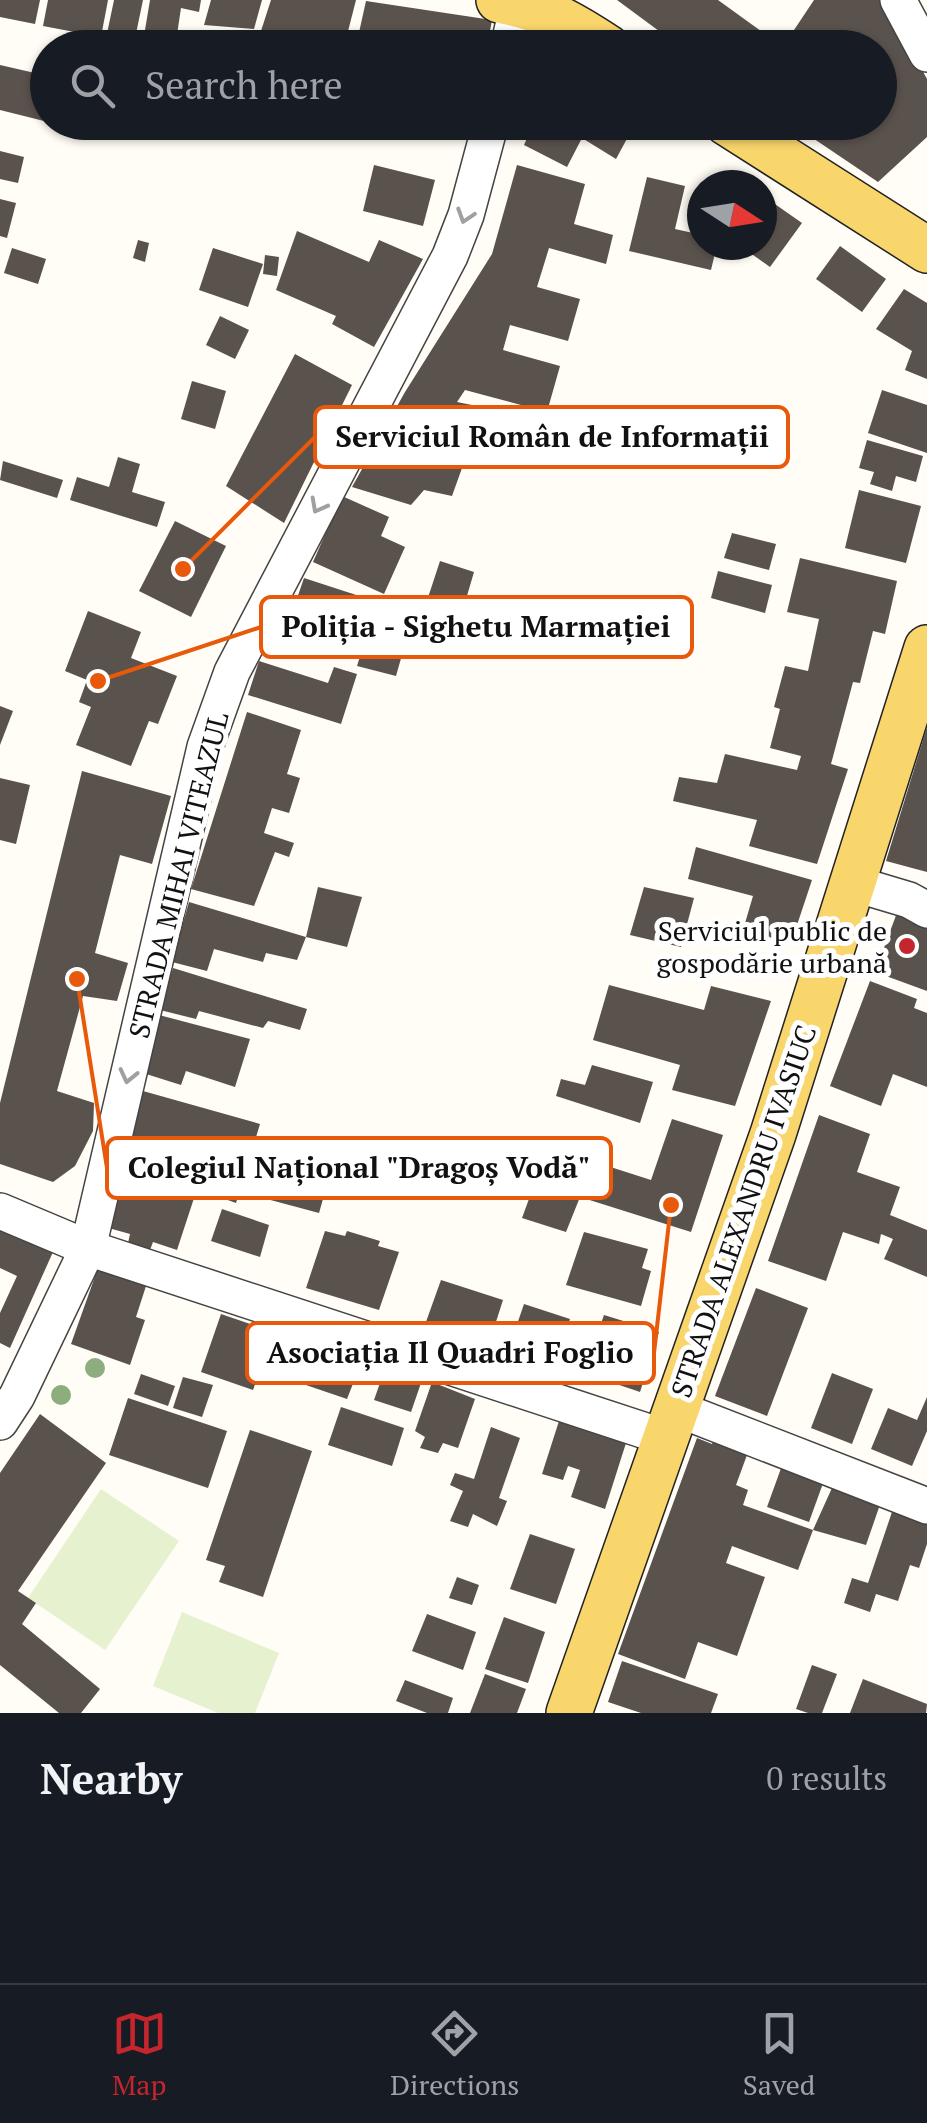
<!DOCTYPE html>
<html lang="en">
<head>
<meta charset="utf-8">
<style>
	body { margin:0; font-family:"PT Serif",serif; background:#20242c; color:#f1f3f6 }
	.compass { position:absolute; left:687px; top:170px; width:90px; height:90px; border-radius:50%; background:#171b24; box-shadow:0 2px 8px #0004; rotate:102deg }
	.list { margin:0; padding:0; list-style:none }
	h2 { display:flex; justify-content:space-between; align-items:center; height:130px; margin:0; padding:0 40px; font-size:42px }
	h2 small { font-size:32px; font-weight:400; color:#9ea1a6 }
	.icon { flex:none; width:55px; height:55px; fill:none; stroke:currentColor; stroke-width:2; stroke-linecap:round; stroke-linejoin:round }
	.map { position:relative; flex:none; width:927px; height:1713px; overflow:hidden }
	.search { position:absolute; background:#171b24; box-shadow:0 2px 8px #0004; left:30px; right:30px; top:30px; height:110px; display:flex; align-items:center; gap:25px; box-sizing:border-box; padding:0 35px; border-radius:55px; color:#9ea1a6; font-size:38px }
	.sheet { height:270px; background:#171b24 }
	nav { display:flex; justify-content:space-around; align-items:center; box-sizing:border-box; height:140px; border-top:2px solid #363941; background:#171b24; font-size:28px; color:#9ea1a6 }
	nav a { display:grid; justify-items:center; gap:5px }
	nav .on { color:#c4262e }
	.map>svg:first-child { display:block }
	.pitch { fill:#e6f2cf }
	.building { fill:#5a524d }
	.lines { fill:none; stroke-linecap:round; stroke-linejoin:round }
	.minor-casing { stroke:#444; stroke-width:38 }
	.major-casing { stroke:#222; stroke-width:48 }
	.minor { stroke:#fff; stroke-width:35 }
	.major { stroke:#f9d66b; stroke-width:45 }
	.tree { fill:#8dad7f }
	.oneway { stroke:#a0a0a0 }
	.poi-dot { fill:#c4262e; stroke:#fff; stroke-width:4 }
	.labels { text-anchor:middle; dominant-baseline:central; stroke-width:10; stroke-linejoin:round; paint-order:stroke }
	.street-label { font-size:28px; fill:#111; stroke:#fff }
	.poi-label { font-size:28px; fill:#111; stroke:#fff; text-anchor:end }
	.leader { fill:none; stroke:#e8590c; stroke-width:4 }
	.callout-dot { fill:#e8590c; stroke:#fff; stroke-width:4 }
	.callout { fill:#fff; stroke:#e8590c; stroke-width:4 }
	.callout-label { font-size:30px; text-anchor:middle; font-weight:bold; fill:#111 }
</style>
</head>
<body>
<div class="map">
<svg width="927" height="1713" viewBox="0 0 927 1713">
	<rect width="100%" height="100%" fill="#fffdf5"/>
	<g class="pitch">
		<polygon points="101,1489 179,1541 105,1650 28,1598"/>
		<polygon points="182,1612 279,1653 255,1713 218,1713 153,1686"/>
	</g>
	<g class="building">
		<polygon points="0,0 40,0 35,24 0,17"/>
		<polygon points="48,0 108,0 101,37 43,26"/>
		<polygon points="114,0 143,0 133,48 104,48"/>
		<polygon points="150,0 201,0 199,12 181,8 175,48 142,48"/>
		<polygon points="211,0 262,0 254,29 204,25"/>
		<polygon points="271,0 356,0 345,43 260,34"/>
		<polygon points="617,0 718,0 769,37 761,48 682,48"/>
		<polygon points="814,0 884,0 927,79 927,137 878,182 789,122 880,122 880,48 782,48"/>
		<polygon points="366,1 492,20 487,48 356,46"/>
		<polygon points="0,65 48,76 48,104 44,121 0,110"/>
		<polygon points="534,122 636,122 616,159 582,138 567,167 524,145"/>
		<polygon points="0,151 24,157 18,183 0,179"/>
		<polygon points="374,165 435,180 423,226 363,211"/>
		<polygon points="517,165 585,184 574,224 613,235 606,264 549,248 537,287 580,299 568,341 510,325 503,350 560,366 547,412 465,390 457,402 472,405 463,444 433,438 424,447 466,457 452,496 424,490 411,505 352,487 405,392 492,254"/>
		<polygon points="647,177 685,186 675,229 702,235 702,245 717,245 711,270 629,251"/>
		<polygon points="762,195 802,223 770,267 739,245 762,245"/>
		<polygon points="0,199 16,203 7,238 0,236"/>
		<polygon points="297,231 369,262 379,240 423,259 374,347 332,324 336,316 276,290"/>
		<polygon points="138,240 149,243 145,262 133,258"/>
		<polygon points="840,246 886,279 862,312 816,279"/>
		<polygon points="12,248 46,259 38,284 4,273"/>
		<polygon points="213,248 263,264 248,307 199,290"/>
		<polygon points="265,255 279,257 277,276 263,274"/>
		<polygon points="904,289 927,303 927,379 905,370 912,351 876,329"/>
		<polygon points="220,316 249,330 235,359 206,345"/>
		<polygon points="295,354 352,385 284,523 226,486"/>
		<polygon points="192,381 226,391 215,429 181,419"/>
		<polygon points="882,390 927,405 927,453 868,433"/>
		<polygon points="867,440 923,456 916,482 896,476 892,491 870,484 874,472 859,468"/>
		<polygon points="118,457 140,464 132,492 165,502 157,527 70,500 77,477 109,487"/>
		<polygon points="3,461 63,480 57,498 0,480"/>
		<polygon points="859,490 921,506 906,563 845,548"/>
		<polygon points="342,496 389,517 381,536 405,547 384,594 313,562"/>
		<polygon points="175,521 226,546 191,617 139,591"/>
		<polygon points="732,533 776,544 769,570 724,558"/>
		<polygon points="800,558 897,581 885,634 873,631 860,683 853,682 831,764 848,769 817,864 749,846 757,820 673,801 679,777 717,783 725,754 797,770 801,756 770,748 780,709 774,707 785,666 808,671 819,619 787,612"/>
		<polygon points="440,561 474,572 464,606 449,602 440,628 420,622"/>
		<polygon points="718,571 772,585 765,613 711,598"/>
		<polygon points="304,578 387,605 375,640 292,613"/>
		<polygon points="392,610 413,616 396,676 357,666 362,650 380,655"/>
		<polygon points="88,611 141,632 131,658 177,676 158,724 149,721 131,766 76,745 91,707 79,702 87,680 65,671"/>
		<polygon points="259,661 328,683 334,667 357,674 341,724 248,695"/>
		<polygon points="0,706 13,711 0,745"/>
		<polygon points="247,712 301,730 287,774 300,778 289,813 272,808 264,833 294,843 289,857 275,852 254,906 191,889"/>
		<polygon points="927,727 927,872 886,861"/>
		<polygon points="82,771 171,796 152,864 120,855 95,953 128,963 117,1001 83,996 57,1091 94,1103 93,1131 75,1166 53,1182 0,1164 0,1103"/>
		<polygon points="0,778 30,785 16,844 0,840"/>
		<polygon points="696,847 812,880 791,943 743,930 753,896 688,879"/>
		<polygon points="318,887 362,897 347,947 306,937"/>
		<polygon points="644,887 694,898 681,947 630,935"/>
		<polygon points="189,902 306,937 297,960 266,953 263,962 214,949 207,971 172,962"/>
		<polygon points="898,910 927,921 927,991 875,972"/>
		<polygon points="173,968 307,1009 300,1030 268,1021 263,1028 199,1011 196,1019 160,1010"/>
		<polygon points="870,981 917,999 914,1008 927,1013 927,1087 893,1074 881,1106 830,1086"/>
		<polygon points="609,985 704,1010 711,986 771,1001 735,1106 672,1090 680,1065 593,1040"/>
		<polygon points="159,1015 250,1039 235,1087 186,1071 181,1085 143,1073"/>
		<polygon points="592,1065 653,1082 640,1123 556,1096 561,1079 585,1085"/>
		<polygon points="143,1091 260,1124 236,1203 197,1189 177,1250 153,1242 150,1250 128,1243 130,1234 105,1227"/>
		<polygon points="819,1115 870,1134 857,1172 900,1187 890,1215 927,1230 927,1277 884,1259 893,1239 881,1234 879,1244 843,1232 826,1281 768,1261"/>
		<polygon points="672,1119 723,1135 691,1232 580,1197 566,1232 522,1218 548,1147 651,1180"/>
		<polygon points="279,1149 333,1164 319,1213 263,1198"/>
		<polygon points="222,1209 269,1225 260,1257 211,1241"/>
		<polygon points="0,1217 57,1243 10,1348 0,1343 0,1313 17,1276 0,1268"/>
		<polygon points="325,1231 345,1236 347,1231 380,1241 378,1246 399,1252 379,1310 306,1288"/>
		<polygon points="584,1232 648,1249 642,1268 651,1271 641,1306 566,1285"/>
		<polygon points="98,1268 146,1286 136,1317 145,1320 130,1365 71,1344"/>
		<polygon points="441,1280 503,1300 486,1353 422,1333"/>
		<polygon points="756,1288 808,1308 767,1416 715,1396"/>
		<polygon points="524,1304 570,1319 552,1373 524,1364 531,1345 512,1339"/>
		<polygon points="221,1314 274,1332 253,1390 201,1372"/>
		<polygon points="604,1315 659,1332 640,1392 584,1373"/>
		<polygon points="316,1341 363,1358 347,1399 300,1383"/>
		<polygon points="386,1366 422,1380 411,1412 374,1400"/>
		<polygon points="832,1373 873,1389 852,1444 811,1428"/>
		<polygon points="141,1374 175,1386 168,1406 134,1394"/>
		<polygon points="183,1377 213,1385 202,1417 173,1408"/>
		<polygon points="432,1382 475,1399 458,1448 443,1443 438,1453 420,1448 425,1437 415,1431"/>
		<polygon points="927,1397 927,1431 912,1466 871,1449 888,1408 917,1420"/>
		<polygon points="128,1398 227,1431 208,1488 109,1455"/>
		<polygon points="341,1407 404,1428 392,1466 328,1445"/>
		<polygon points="40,1414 106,1463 18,1591 36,1603 22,1624 100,1689 81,1713 59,1713 0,1665 0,1473"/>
		<polygon points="559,1421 626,1443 605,1509 571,1497 580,1470 568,1466 563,1480 542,1474"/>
		<polygon points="491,1427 520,1438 499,1498 507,1501 497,1526 473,1514 468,1527 450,1521 463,1491 450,1485 455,1473 474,1479"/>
		<polygon points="250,1430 312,1451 263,1597 219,1582 225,1566 206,1560"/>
		<polygon points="717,1432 751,1444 736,1485 748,1490 743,1505 813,1530 836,1479 883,1496 866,1545 813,1530 798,1570 732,1546 726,1563 765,1577 737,1656 698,1642 685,1679 618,1654 697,1438 712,1444"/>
		<polygon points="784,1460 826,1475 809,1522 767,1507"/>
		<polygon points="893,1509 927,1520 927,1544 919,1568 910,1565 898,1601 876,1594 870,1612 844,1603 852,1578 868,1583"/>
		<polygon points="530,1534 575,1549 556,1604 510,1589"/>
		<polygon points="457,1577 479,1585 472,1605 449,1598"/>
		<polygon points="427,1614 476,1632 463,1670 412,1651"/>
		<polygon points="504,1617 545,1632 528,1683 485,1669"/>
		<polygon points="622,1661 718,1694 711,1713 641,1713 608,1702"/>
		<polygon points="812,1665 837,1674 822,1713 808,1713 796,1709"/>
		<polygon points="485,1674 526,1689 517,1713 470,1713"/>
		<polygon points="863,1679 927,1704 926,1713 850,1713"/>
		<polygon points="405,1680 453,1698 448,1713 427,1713 396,1701"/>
	</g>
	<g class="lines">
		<defs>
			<g id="minor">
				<polyline points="898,0 927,54"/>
				<polyline points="508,48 518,4"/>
				<polyline points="852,883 909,900 927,910"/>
				<polyline points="0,1211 88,1248 664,1437"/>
				<polyline points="675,1408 927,1506"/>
				<polyline points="0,1422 17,1396 88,1248 205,747 232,672 450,256 466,215 491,122"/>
			</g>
			<g id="major">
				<path d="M499,0C547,10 567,21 608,48"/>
				<polyline points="726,122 927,250"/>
				<polyline points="569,1713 773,1134 927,648"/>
			</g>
		</defs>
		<use href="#minor" class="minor-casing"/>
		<use href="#major" class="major-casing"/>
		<use href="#minor" class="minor"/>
		<use href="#major" class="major"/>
	</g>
	<g class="tree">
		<circle cx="95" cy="1368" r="10"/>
		<circle cx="61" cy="1395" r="10"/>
	</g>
	<defs><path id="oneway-chevron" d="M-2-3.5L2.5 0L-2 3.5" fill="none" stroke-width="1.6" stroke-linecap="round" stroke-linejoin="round" transform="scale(2.5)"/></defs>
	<g class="oneway">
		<use href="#oneway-chevron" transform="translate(465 216) rotate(108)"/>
		<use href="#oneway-chevron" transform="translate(318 506) rotate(118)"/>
		<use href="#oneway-chevron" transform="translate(128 1076) rotate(103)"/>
	</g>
	<circle class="poi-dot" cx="907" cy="946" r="10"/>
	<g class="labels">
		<g class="street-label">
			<text transform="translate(178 875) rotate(-76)">STRADA MIHAI VITEAZUL</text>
			<text transform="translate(743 1211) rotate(-71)">STRADA ALEXANDRU IVASIUC</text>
		</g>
		<g class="poi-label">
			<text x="887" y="930">Serviciul public de<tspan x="887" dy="32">gospodărie urbană</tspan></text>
		</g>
	</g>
	<path class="leader" d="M183 569L315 437M98 681L261 627M77 979L107 1168M671 1205L654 1353"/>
	<g class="callout-dot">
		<circle cx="183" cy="569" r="10"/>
		<circle cx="98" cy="681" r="10"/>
		<circle cx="77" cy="979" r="10"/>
		<circle cx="671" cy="1205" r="10"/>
	</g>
	<g class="callout">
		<rect x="315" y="407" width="473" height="60" rx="10"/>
		<rect x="261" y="597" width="431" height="60" rx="10"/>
		<rect x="107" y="1138" width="504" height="60" rx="10"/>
		<rect x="247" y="1323" width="407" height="60" rx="10"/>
	</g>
	<g class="callout-label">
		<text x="552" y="447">Serviciul Român de Informații</text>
		<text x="476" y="637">Poliția - Sighetu Marmației</text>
		<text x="359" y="1178">Colegiul Național "Dragoș Vodă"</text>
		<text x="450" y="1363">Asociația Il Quadri Foglio</text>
	</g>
</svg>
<svg class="compass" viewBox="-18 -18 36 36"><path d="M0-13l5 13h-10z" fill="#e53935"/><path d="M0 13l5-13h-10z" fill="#9ea1a6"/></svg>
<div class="search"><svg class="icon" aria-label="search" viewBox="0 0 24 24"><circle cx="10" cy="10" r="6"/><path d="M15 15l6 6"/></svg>Search here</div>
</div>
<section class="sheet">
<h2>Nearby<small>0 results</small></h2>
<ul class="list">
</ul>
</section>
<nav>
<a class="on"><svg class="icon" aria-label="map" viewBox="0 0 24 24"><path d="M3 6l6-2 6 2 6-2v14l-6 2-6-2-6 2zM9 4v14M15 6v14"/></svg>Map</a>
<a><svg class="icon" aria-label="directions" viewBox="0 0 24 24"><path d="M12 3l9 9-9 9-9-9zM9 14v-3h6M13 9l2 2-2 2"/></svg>Directions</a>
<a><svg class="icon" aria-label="saved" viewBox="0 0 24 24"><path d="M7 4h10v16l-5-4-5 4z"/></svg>Saved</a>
</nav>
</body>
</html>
